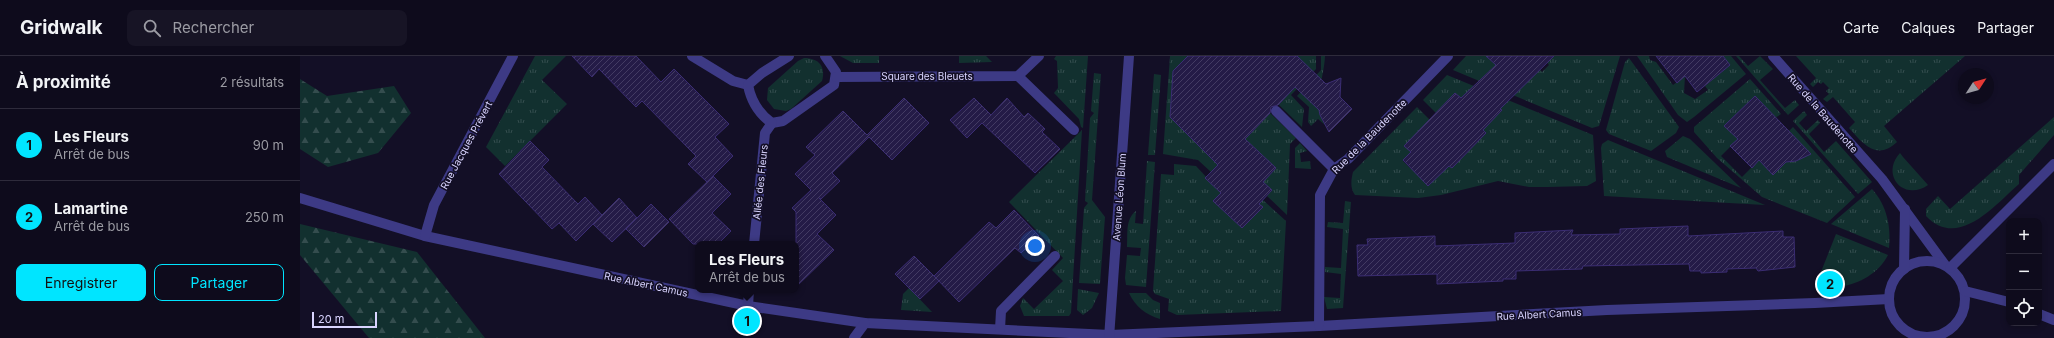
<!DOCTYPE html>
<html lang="fr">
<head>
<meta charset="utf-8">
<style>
	body { margin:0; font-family:Inter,sans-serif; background:#171425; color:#f1f3f6 }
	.controls { position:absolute; right:12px; bottom:12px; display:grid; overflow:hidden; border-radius:8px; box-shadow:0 2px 6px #0003 }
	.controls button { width:36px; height:36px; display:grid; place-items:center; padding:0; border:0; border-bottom:1px solid #2e2b3b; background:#0e0b1c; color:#f1f3f6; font:20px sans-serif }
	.compass { position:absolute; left:1658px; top:12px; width:36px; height:36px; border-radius:50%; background:#0e0b1c; box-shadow:0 2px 6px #0003; rotate:54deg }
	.scale { position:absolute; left:12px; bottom:10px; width:65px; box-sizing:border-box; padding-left:4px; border:2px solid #d9d4ff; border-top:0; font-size:11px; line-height:14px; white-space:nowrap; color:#d9d4ff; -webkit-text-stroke:3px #130f26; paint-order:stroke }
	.you { position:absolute; left:735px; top:190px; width:14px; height:14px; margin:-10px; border:3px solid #fff; border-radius:50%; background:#1a73e8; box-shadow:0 0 0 6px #1a73e833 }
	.badge { display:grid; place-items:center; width:26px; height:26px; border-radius:50%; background:#00e5ff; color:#111; font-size:13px; font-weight:700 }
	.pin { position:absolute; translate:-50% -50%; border:2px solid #fff; box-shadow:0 1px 4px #0006 }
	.popup { position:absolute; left:395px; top:185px; width:104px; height:52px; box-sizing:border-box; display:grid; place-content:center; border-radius:8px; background:#0e0b1c; filter:drop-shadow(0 1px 3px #0005); font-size:13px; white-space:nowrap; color:#9b9ba3 }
	.popup b { font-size:15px; color:#f1f3f6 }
	.popup::after { content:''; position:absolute; left:50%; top:100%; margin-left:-8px; border:8px solid transparent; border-top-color:#0e0b1c }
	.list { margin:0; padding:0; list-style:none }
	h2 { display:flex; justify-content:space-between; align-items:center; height:52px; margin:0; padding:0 16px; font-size:17px }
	h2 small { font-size:13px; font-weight:400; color:#9b9ba3 }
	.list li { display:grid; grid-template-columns:26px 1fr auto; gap:12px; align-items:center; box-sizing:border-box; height:72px; padding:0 16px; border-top:1px solid #2e2b3b }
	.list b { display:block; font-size:15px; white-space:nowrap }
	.list p { margin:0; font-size:13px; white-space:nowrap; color:#9b9ba3 }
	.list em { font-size:13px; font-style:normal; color:#9b9ba3 }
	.actions { display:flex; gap:8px; padding:12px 16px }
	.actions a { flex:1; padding:9px 0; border:1px solid #00e5ff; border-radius:8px; text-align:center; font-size:14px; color:#00e5ff }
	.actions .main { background:#00e5ff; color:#111 }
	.icon { flex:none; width:22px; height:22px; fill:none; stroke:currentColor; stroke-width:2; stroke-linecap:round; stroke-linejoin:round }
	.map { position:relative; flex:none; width:1754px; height:282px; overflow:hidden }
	header { display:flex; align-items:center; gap:24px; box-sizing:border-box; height:56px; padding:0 20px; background:#0e0b1c; border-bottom:1px solid #2e2b3b }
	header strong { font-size:19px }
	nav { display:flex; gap:22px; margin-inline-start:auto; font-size:14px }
	.search { width:280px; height:36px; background:#171425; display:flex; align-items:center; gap:10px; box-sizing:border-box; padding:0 14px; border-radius:8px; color:#9b9ba3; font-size:15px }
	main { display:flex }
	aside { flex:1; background:#0e0b1c }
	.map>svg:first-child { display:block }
	.grass { fill:url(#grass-tufts) }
	.forest { fill:url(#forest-firs) }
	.building { fill:url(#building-hatch); stroke:#3b2d73 }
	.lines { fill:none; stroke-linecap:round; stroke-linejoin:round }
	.minor { stroke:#3d3a85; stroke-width:10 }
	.labels { text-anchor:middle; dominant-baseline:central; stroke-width:3.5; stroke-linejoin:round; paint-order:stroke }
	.street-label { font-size:10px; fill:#d9d4ff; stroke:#130f26 }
</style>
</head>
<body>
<header>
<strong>Gridwalk</strong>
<div class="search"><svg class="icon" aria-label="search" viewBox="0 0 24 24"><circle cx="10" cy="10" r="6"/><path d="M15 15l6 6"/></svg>Rechercher</div>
<nav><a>Carte</a><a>Calques</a><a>Partager</a></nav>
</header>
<main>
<aside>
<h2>À proximité<small>2 résultats</small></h2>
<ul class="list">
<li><span class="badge">1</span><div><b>Les Fleurs</b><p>Arrêt de bus</p></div><em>90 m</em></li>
<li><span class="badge">2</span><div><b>Lamartine</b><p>Arrêt de bus</p></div><em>250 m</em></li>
</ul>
<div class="actions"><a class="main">Enregistrer</a><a>Partager</a></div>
</aside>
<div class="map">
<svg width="1754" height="282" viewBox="0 0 1754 282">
	<defs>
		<pattern id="grass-tufts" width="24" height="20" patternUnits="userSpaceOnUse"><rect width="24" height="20" fill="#12302f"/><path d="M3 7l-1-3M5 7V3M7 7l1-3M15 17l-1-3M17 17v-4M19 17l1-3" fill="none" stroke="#344d4e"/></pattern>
		<pattern id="forest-firs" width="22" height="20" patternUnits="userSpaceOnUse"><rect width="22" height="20" fill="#12302f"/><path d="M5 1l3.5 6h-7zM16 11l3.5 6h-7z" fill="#344d4e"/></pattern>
		<pattern id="building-hatch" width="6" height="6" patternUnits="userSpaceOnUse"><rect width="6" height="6" fill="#241b47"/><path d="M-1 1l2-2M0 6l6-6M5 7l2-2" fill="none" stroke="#433b63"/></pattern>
	</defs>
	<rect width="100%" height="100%" fill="#130f26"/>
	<g class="grass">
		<polygon points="235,0 266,0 242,24 267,48 205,110 186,91"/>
		<polygon points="540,0 579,0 579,7 553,7"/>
		<polygon points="659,0 686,0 692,6 659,7"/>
		<polygon points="756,0 788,0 783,72 781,71 779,63 754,37 758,32 757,5 754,3"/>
		<polygon points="870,0 888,0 873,15 870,61 914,104 918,109 911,116 898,104 863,98"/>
		<polygon points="997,0 1016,0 1016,13 991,39 1004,53 1002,71 978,48"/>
		<path d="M1021,0H1025C1024,23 1012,46 1025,69L1018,63L1011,70L1008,66L1009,51L997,40L1021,14Z"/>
		<polygon points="1166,0 1191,0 1189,3 1196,9 1185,19 1207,29 1239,13 1242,16 1249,9 1246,5 1251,0 1320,0 1299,70 1292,72 1153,14"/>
		<polygon points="1337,0 1349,0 1350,4 1356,6 1373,29 1385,20 1384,37 1395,43 1408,34 1405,30 1430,9 1423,0 1431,0 1446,18 1394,61 1387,66 1378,59"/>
		<polygon points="1436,0 1439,0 1448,10 1460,0 1473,13 1460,24 1485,52 1495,44 1499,49 1488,59"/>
		<path d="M1496,0H1665L1584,70L1597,86C1577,105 1563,88 1549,72L1555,66L1533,41L1527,46L1523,43L1529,38L1526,35L1529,32L1523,26L1521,28L1518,26L1513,31L1510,28L1516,22Z"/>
		<path d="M504,2C519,2 526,11 522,25L491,53L486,55L474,53L467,44L468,32L498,5Z"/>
		<polygon points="1329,2 1379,71 1376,77 1351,95 1309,78 1306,74 1325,6"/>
		<polygon points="794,17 801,18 792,144 805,161 800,228 779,227 784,152 788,147 785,145 790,62 794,57 791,55"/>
		<polygon points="854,18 861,19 855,99 848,99"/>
		<path d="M1147,19L1293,79L1296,125L1287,130L1247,131H1229L1198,125L1141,139L1118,142L1055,139C1050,133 1051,124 1053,116L1117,51L1130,64L1111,96L1103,105L1111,113L1147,109L1152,112L1186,77L1182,73L1202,54L1189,48L1162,43L1155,37L1136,57L1123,44Z"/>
		<polygon points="1450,23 1481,58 1475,62 1455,40 1425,69 1438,83 1421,100 1442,121 1459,104 1473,119 1486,106 1496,105 1509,97 1489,75 1493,71 1555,141 1527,167 1462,141 1417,102 1394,76 1394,71"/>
		<polygon points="1504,55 1507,59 1499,67 1506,75 1518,64 1520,67 1509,78 1524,96 1536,85 1572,126 1558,138 1493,65"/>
		<polygon points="970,57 996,82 990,88 987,159 967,140 972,134 963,126 976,112 945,83"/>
		<path d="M1754,61V79L1719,119V128C1695,149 1658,194 1626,160V153L1638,140L1650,153Z"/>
		<polygon points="782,74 771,257 769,260 724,260 720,250 723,242 734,253 763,225 752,214 763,202 709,146"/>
		<polygon points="1383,80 1390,83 1441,132 1367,101 1365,95"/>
		<polygon points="1308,84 1465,149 1304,140 1301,92 1302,88"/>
		<polygon points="1000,87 1007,95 1000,97 1001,106 1010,105 1011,113 995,112 995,92"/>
		<path d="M1600,97L1603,101L1628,129C1604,146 1580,119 1600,97Z"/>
		<path d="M847,105L855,106L846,231L826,229L825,222L827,199L840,200L841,192L827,191C828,178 825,163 836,155L835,167L843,168Z"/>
		<polygon points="874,108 896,110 921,137 913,145 942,172 962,151 959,148 963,144 986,165 981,255 877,259 868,255 869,243 855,238 853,235 861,118 874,119"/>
		<path d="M1572,133C1587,150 1591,170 1589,192L1531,168Z"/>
		<polygon points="1045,145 1051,146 1043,252 1027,253 1024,241 1040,242 1041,218 1025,216 1025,211 1041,212 1043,173 1027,171 1028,166 1043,167"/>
		<path d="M1536,178L1588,199C1578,218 1560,227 1540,231L1538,227L1529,228V233L1515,231Z"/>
		<polygon points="609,232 632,256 601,254 603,238"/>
		<polygon points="778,233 799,237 792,252 783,259 777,254"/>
		<path d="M829,237H846L853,244L860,247V263C846,259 835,250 829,237Z"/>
	</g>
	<g class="forest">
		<polygon points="0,23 27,40 94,30 111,57 78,97 28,111 0,93"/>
		<polygon points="0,168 117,196 185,282 69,282 0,199"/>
	</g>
	<g class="building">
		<polygon points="272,0 336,0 361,26 374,13 429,68 415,81 433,100 407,126 388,108 396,100 342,45 336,51 299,13 292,21"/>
		<polygon points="888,0 997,0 1026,28 1041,22 1040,41 1052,53 1029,76 1020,59 1019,54 995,31 978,49 971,51 970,57 945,83 976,112 963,126 972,134 959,148 963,151 942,172 913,145 921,137 905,122 918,109 870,61 873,15"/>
		<polygon points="1186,0 1254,0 1200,53 1202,54 1183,74 1186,77 1152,112 1149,110 1128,130 1103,104 1111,96 1104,90 1155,37 1161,42 1196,9"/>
		<polygon points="1356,0 1423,0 1430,9 1397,36 1385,20 1377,27"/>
		<polygon points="1455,40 1511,98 1496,105 1486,106 1473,119 1459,104 1452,112 1430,90 1438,83 1424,70"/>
		<polygon points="604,42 629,67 592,104 569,81 532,117 540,125 521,143 519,142 536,159 517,178 534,194 496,231 496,156 492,152 511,134 495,118 515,99 506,91 543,55 567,79"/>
		<polygon points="674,42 691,59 707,42 724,61 728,57 745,73 742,76 760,93 735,117 682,67 667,82 650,64"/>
		<polygon points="230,85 249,104 242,111 278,148 285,141 302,159 276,185 259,167 252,173 199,118"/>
		<polygon points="413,120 431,138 412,157 431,175 418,188 393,188 369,163"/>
		<polygon points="319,142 337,162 312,186 293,168"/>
		<polygon points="351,148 369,166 344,191 326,173"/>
		<polygon points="714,154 739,180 721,197 715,192 659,246 634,220 689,166 696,172"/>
		<polygon points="1388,170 1388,180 1483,175 1483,181 1494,181 1495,211 1458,215 1456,212 1427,213 1427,216 1401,217 1401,215 1390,215 1389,208 1283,210 1282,213 1216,215 1216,223 1203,223 1203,225 1137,228 1137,218 1058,220 1057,189 1068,189 1067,183 1135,180 1135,190 1215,187 1215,177 1273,174 1271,179 1320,178 1320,173"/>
		<polygon points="614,200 639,225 620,243 595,218"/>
	</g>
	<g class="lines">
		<g class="minor">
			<polyline points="392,0 433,25 448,29"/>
			<path d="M489,0L462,17L448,29C451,45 459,58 472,67L483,65L534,29L536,16L525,0"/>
			<polyline points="1473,0 1582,123 1645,209"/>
			<polyline points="718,20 774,74"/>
			<polyline points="536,21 718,20 739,0"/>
			<polyline points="976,55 1034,113"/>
			<polyline points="0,142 125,180 448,250 565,267 810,279 1019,270 1307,254 1515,247 1589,243"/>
			<polyline points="125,180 134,149 213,0"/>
			<polyline points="454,188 465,77 472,67"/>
			<circle cx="1627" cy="243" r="38"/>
			<polyline points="1650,212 1754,108"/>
			<polyline points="1604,213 1605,153"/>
			<polyline points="1665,235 1709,246"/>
			<polyline points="448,250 449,234"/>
			<polyline points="1739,258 1754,264"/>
			<polyline points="1019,270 1020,139 1034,113 1048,103 1148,0"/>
			<polyline points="700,273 701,255 755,200"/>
			<polyline points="554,282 565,267"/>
			<polyline points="809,282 829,0"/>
		</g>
	</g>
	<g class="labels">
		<g class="street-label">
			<text x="627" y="20">Square des Bleuets</text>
			<text transform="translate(1523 57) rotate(49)">Rue de la Baudenotte</text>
			<text transform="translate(1069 80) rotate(-45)">Rue de la Baudenotte</text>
			<text transform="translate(166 89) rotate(-62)">Rue Jacques Prévert</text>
			<text transform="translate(460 126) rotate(-84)">Allée des Fleurs</text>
			<text transform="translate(819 141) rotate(-86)">Avenue Léon Blum</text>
			<text transform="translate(346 228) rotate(12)">Rue Albert Camus</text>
			<text transform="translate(1239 258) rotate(-3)">Rue Albert Camus</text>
		</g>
	</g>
</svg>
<div class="controls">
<button>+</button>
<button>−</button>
<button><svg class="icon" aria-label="locate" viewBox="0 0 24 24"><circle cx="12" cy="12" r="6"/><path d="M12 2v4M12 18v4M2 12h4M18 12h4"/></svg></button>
</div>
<svg class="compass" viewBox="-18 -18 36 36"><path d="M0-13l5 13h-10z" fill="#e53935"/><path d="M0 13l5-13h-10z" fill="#9b9ba3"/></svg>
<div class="scale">20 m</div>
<div class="you"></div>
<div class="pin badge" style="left:447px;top:265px">1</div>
<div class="popup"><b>Les Fleurs</b>Arrêt de bus</div>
<div class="pin badge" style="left:1530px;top:228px">2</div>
</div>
</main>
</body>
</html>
